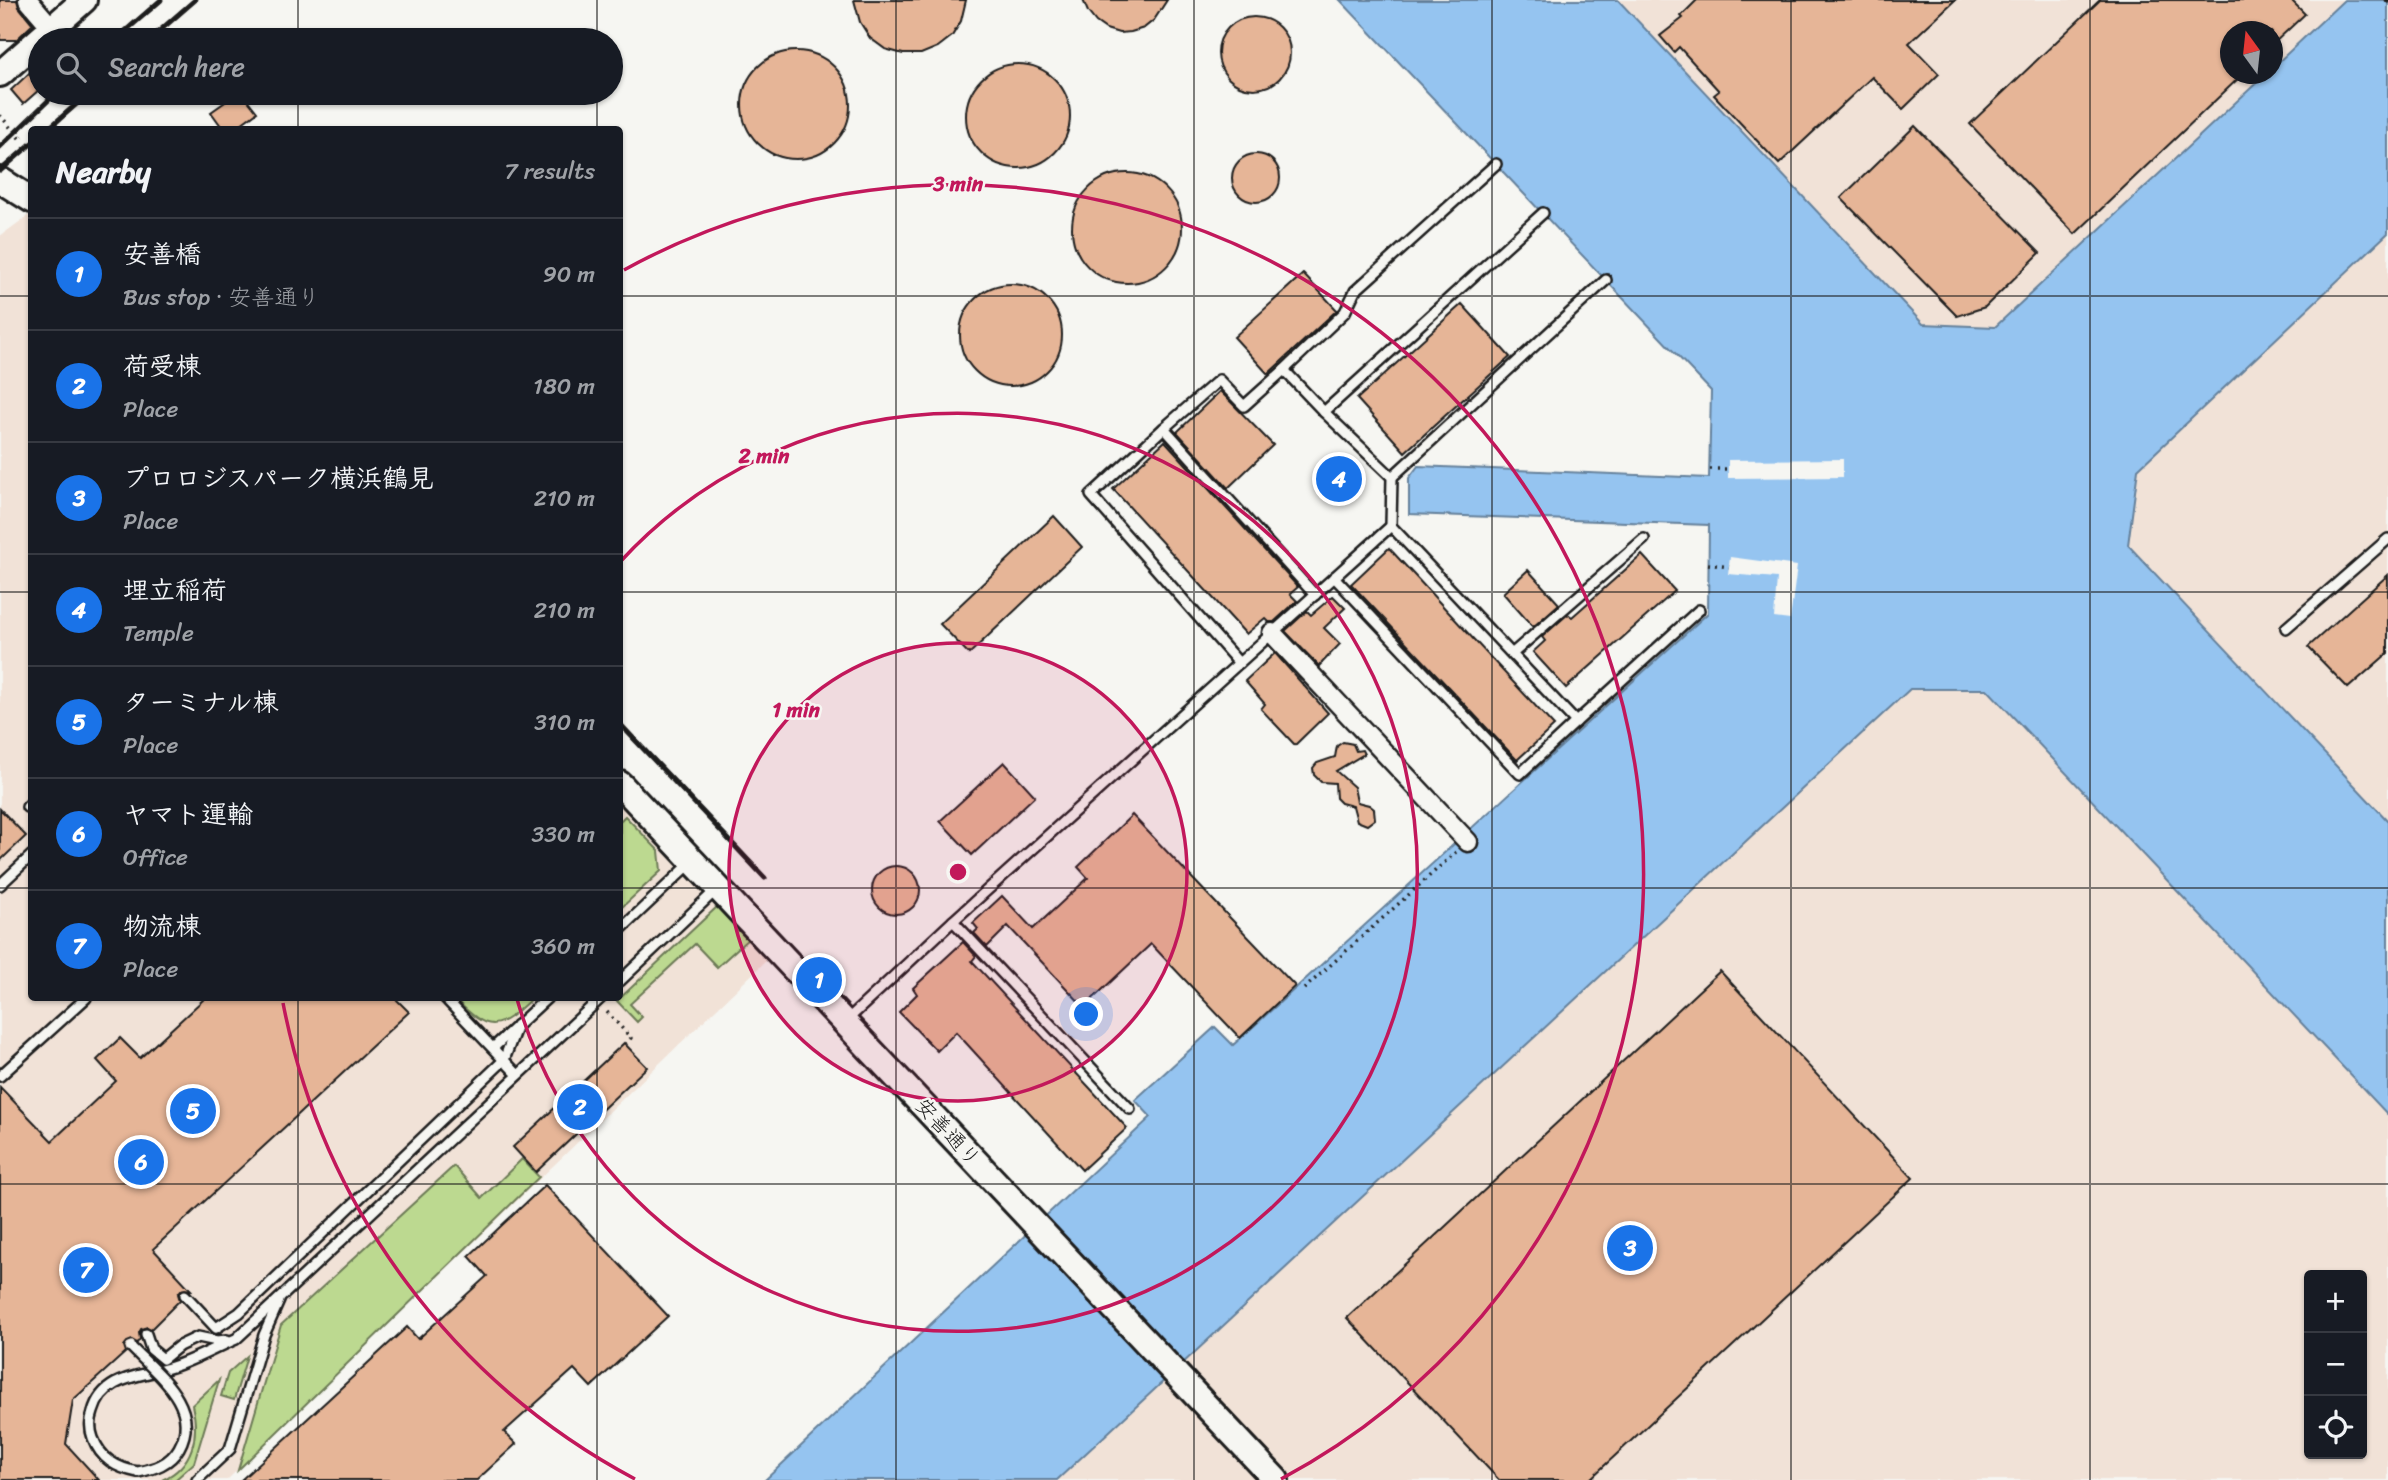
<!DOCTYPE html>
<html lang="en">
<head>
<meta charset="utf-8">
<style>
	body { margin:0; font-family:Sriracha,"Klee One",sans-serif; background:#20242c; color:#f1f3f6 }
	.controls { position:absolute; right:21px; bottom:21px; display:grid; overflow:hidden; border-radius:7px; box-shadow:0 2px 5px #0004 }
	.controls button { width:63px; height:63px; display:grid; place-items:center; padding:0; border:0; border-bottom:2px solid #363941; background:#171b24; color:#f1f3f6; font:35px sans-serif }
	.compass { position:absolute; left:2220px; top:21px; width:63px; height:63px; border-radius:50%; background:#171b24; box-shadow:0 2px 5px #0004; rotate:345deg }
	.you { position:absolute; left:1087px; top:1015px; width:24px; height:24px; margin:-18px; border:5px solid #fff; border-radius:50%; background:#1a73e8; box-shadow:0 0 0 10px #1a73e833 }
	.badge { display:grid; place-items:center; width:46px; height:46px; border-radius:50%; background:#1a73e8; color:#fff; font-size:23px; font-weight:700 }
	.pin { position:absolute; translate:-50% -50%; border:4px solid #fff; box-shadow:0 2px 7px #0006 }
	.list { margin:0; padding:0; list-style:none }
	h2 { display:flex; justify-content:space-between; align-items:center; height:91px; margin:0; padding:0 28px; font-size:30px }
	h2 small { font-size:23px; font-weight:400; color:#9ea1a6 }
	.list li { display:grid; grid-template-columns:46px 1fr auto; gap:21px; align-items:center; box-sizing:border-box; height:112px; padding:0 28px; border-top:2px solid #363941 }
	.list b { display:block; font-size:26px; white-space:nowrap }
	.list p { margin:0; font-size:23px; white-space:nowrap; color:#9ea1a6 }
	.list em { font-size:23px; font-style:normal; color:#9ea1a6 }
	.icon { flex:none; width:38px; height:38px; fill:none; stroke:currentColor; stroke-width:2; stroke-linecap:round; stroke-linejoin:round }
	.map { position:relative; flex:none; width:2388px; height:1480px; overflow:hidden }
	.search { position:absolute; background:#171b24; box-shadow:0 2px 5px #0004; left:28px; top:28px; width:595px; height:77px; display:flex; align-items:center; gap:18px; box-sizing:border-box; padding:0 24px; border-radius:38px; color:#9ea1a6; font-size:26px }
	.panel { position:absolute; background:#171b24; box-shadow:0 2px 5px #0004; left:28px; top:126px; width:595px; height:875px; border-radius:7px }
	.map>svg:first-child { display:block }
	.built { fill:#f1e2d7; fill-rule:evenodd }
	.green { fill:#bcd990; stroke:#6c7a56; stroke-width:2 }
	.water { fill:#95c4f0; stroke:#65819b; stroke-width:2 }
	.pier { fill:#f6f6f2 }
	.building { fill:#e6b597; stroke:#1c1c1c; stroke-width:2 }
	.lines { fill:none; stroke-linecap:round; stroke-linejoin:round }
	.lane-casing { stroke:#1c1c1c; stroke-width:14 }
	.street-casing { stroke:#1c1c1c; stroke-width:23 }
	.secondary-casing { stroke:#1c1c1c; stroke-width:30 }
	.path { stroke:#1c1c1c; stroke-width:3.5; stroke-dasharray:2 5; stroke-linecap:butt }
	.lane { stroke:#f6f6f2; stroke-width:9 }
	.street { stroke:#f6f6f2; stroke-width:18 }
	.secondary { stroke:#f6f6f2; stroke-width:24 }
	.rail { stroke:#1c1c1c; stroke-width:5 }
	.lane-bridge-casing { stroke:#1c1c1c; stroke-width:14; stroke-linecap:butt }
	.lane-bridge { stroke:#f6f6f2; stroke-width:9 }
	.grid { fill:none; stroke:#1c1c1c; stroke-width:2; stroke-opacity:0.55 }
	.ring { fill:none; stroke:#c2185b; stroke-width:3.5 }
	.labels { text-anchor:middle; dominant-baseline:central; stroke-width:5; stroke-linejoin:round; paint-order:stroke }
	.street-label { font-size:21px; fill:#1c1c1c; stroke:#f6f6f2 }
	.centre { fill:#c2185b; stroke:#f6f6f2; stroke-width:3.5 }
	.ring-label { font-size:21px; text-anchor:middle; font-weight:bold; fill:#c2185b; stroke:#f6f6f2; stroke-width:5; stroke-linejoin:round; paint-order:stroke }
</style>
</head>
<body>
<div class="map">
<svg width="2388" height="1480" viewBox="0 0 2388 1480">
	<rect width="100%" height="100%" fill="#f6f6f2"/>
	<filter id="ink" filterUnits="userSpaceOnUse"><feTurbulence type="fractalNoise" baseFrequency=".0143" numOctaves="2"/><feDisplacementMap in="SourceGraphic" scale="14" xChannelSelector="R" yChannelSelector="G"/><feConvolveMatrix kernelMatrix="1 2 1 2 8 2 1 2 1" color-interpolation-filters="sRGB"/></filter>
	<g filter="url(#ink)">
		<g class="built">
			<polygon points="1618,0 2344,0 2273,67 2272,32 2230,32 2230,74 2266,74 1995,327 1924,324"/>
			<polygon points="29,215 31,217 32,998 620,998 620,801 768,959 227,1480 0,1480 0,236"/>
			<polygon points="2388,233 2388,821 2128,545 2137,469"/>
			<path d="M1910,689H1987L2388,1115V1480H1057ZM2309,1275H2362V1454H2309Z"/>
		</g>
		<g class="green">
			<polygon points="625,816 659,851 661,871 620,909 620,821"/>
			<polygon points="718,906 748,939 717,967 695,944 630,1004 642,1017 637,1022 617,1001"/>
			<path d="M454,998H532C497,1031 490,1034 454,998Z"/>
			<polygon points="522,1159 539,1177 238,1470 281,1325 454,1166 482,1198"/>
			<polygon points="247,1356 234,1400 221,1396 228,1373"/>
			<path d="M219,1380L194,1463L175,1480H162C193,1466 200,1436 192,1405Z"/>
		</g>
		<polygon class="water" points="1340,0 1618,0 1923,324 1995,327 2266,74 2272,74 2273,67 2344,0 2388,0 2388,233 2138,469 2128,545 2388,821 2388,1115 1987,689 1910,689 1057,1480 765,1480 1151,1117 1135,1100 1215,1027 1233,1045 1708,613 1709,525 1409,514 1409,478 1418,466 1709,478 1711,391"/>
		<g class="pier">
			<polygon points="1843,459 1843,477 1728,478 1728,460"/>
			<polygon points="1730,557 1797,566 1790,620 1774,618 1777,578 1728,574"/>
		</g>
		<g class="building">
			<polygon points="0,0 17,0 19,7 33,24 16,40 0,40"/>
			<polygon points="854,0 966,0 961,21 952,36 938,47 921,54 903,54 885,49 870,38 860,22"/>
			<polygon points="1083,0 1167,0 1154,20 1144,28 1131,32 1119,33 1106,29 1096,22 1088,12"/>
			<polygon points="1697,0 1955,0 1909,43 1939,74 1903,109 1872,77 1779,164 1714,95 1719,91 1679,47 1674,52 1660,36 1683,18 1681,16"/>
			<polygon points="2100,0 2291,0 2305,14 2272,45 2272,32 2230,32 2230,74 2243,74 2075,234 1970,124"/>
			<circle cx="1254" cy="53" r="36"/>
			<circle cx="796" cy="105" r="54"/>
			<polygon points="40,63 40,89 23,104 11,90"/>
			<circle cx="1018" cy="116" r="52"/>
			<polygon points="238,93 242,93 257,112 233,130 224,130 211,112"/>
			<polygon points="1915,126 2040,253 1985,307 1957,316 1841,198"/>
			<circle cx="1256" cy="178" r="24"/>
			<circle cx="1127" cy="228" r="55"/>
			<polygon points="1303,274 1337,310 1268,374 1234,337"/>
			<circle cx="1011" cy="335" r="51"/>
			<polygon points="1462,304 1510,357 1405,452 1357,399"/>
			<polygon points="1220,391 1273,445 1228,488 1177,432"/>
			<polygon points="1165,441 1298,587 1290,594 1297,601 1274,622 1269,622 1265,618 1246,634 1113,489"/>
			<polygon points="1054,516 1082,547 969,654 940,624"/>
			<polygon points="1389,548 1554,726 1517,760 1351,584"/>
			<polygon points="1642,555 1675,591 1566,688 1533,652 1545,641 1542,637 1568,614 1572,617"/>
			<polygon points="1528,570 1559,604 1533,627 1503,593"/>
			<polygon points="2388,575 2388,653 2348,688 2308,647"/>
			<polygon points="1333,596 1345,608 1324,628 1340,644 1319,666 1285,631 1307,611 1311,615"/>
			<polygon points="1275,653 1328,713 1295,745 1261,709 1265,704 1245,681"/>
			<polygon points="1343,742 1353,744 1356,751 1362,750 1364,754 1336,771 1354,787 1357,802 1369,805 1374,809 1375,819 1367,825 1357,821 1353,806 1341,803 1336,798 1335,783 1321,782 1314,775 1313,768 1317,763 1335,757 1337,746"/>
			<polygon points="1004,762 1035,796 972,855 940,821"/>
			<polygon points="0,809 26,836 0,861"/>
			<polygon points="1132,815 1295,986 1240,1038 1151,944 1084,1007 1008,926 987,947 974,933 978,929 973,923 1002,896 1033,929 1088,878 1078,867"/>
			<circle cx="896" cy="890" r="24"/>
			<polygon points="963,942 976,956 972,961 1127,1128 1082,1170 956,1032 937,1051 899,1012 917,994 913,988"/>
			<polygon points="1720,971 1913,1178 1589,1480 1499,1480 1347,1318"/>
			<polygon points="205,998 395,998 409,1012 153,1249 191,1290 181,1290 178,1294 180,1300 151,1329 147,1327 141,1329 139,1333 140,1339 137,1343 132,1340 127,1342 124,1346 126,1352 73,1400 66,1444 99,1480 0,1480 0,1087 52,1141 116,1081 97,1060 120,1038 140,1058"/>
			<polygon points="624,1043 647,1067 536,1172 513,1147"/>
			<polygon points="545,1185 668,1316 591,1387 574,1369 504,1432 516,1444 477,1480 241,1480 407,1327 418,1339 487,1276 469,1256"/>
		</g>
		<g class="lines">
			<defs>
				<g id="lane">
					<polyline points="1496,164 1355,291 1345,312 1284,370 1324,412 1392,477 1391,526 1576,722 1699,610"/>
					<polyline points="1324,412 1543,213"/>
					<polyline points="1164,428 1219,380 1244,406 1284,370"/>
					<polyline points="1392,477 1606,280"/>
					<polyline points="1334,577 1520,774 1576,722"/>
					<polyline points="2286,628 2388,539"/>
					<polyline points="1513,653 1644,539"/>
					<polyline points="1239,663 1091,495 1164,428 1315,595"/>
					<polyline points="27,807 32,802"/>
					<polyline points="0,885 32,855"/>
					<polyline points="953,921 1130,1109"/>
					<polyline points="620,930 692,862"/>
					<polyline points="620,981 716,890"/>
					<polyline points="445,998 518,1075"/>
					<polyline points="846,1021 953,921 1391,526"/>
					<polyline points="493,1048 547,998"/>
					<polyline points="0,1076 86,998"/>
					<polyline points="185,1295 216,1328 239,1313 504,1060 517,1025"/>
					<polyline points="146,1334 151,1349 163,1359 179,1346 198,1337 217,1341 227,1340"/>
					<path d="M138,1472C116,1468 101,1459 93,1438C90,1430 90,1420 93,1412C103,1375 141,1377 172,1367C194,1360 215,1348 236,1339L601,998"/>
					<polyline points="197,1480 230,1449 264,1335 279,1301"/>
				</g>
				<g id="street">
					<polyline points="28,0 52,28"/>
					<polyline points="1272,633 1468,842"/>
				</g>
				<g id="secondary">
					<polyline points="0,74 84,0"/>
					<polyline points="0,180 32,200"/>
					<polyline points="620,784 1276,1480"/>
				</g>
			</defs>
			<use href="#lane" class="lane-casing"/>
			<use href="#street" class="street-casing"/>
			<use href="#secondary" class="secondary-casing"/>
			<g class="path">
				<polyline points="0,115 20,139 23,136"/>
				<polyline points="1710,469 1728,469"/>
				<polyline points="1708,564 1729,567"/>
				<polyline points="1304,989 1456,852"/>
				<polyline points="607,1012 631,1038 626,1044"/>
			</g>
			<use href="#lane" class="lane"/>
			<use href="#street" class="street"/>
			<use href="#secondary" class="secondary"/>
			<g class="rail">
				<polyline points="2387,0 2388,1"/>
				<polyline points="115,40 161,0"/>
				<polyline points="149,40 195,0"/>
				<polyline points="47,130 89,93"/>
				<polyline points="0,147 56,93"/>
				<polyline points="0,171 32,143"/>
				<polyline points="620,724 765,878"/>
			</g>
			<defs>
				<path id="lane-bridge" d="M131,1347C157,1374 202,1407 179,1448C170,1464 154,1469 138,1472"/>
			</defs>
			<use href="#lane-bridge" class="lane-bridge-casing"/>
			<use href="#lane-bridge" class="lane-bridge"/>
		</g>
	</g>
	<path class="grid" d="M298,0V40M597,0V40M896,0V1480M1194,0V1480M1492,0V1480M1791,0V1480M2090,0V1480M298,93V130M597,93V130M0,296H32M620,296H2388M0,592H32M620,592H2388M0,888H32M620,888H2388M298,998V1480M597,998V1480M0,1184H2388"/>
	<circle cx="958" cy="872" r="229" fill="#c2185b" fill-opacity=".12"/>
	<g class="ring">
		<circle cx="958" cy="872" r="229"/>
		<path d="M620 562A459 459 0 1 1 517 999"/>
		<path d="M635 1479A688 688 0 0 1 283 1003M624 270A688 688 0 1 1 1281 1479"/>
	</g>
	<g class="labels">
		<g class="street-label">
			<text transform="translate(948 1132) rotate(47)">安善通り</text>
		</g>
	</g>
	<circle cx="958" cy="872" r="10" class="centre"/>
	<g class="ring-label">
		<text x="958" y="191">3 min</text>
		<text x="764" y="463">2 min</text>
		<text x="796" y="717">1 min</text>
	</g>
</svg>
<div class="controls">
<button>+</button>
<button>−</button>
<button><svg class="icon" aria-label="locate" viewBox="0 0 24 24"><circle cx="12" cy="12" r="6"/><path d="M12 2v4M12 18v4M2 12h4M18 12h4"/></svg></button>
</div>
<svg class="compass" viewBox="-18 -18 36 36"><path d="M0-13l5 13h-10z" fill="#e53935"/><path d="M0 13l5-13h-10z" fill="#9ea1a6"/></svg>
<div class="you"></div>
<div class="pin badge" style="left:819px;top:980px">1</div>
<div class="pin badge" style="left:580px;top:1107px">2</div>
<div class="pin badge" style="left:1630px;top:1248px">3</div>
<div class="pin badge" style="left:1339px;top:479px">4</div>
<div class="pin badge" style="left:193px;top:1111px">5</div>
<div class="pin badge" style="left:141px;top:1162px">6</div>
<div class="pin badge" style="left:86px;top:1270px">7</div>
<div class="search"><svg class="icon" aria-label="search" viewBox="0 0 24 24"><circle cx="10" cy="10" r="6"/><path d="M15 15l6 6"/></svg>Search here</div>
<section class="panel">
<h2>Nearby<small>7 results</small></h2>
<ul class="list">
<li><span class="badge">1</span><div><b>安善橋</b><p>Bus stop · 安善通り</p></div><em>90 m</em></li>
<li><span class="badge">2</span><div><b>荷受棟</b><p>Place</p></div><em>180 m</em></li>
<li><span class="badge">3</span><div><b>プロロジスパーク横浜鶴見</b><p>Place</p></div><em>210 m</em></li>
<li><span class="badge">4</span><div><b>埋立稲荷</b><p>Temple</p></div><em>210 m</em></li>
<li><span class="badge">5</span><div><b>ターミナル棟</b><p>Place</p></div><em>310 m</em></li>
<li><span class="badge">6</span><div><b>ヤマト運輸</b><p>Office</p></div><em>330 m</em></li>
<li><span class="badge">7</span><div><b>物流棟</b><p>Place</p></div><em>360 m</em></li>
</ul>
</section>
</div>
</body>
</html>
